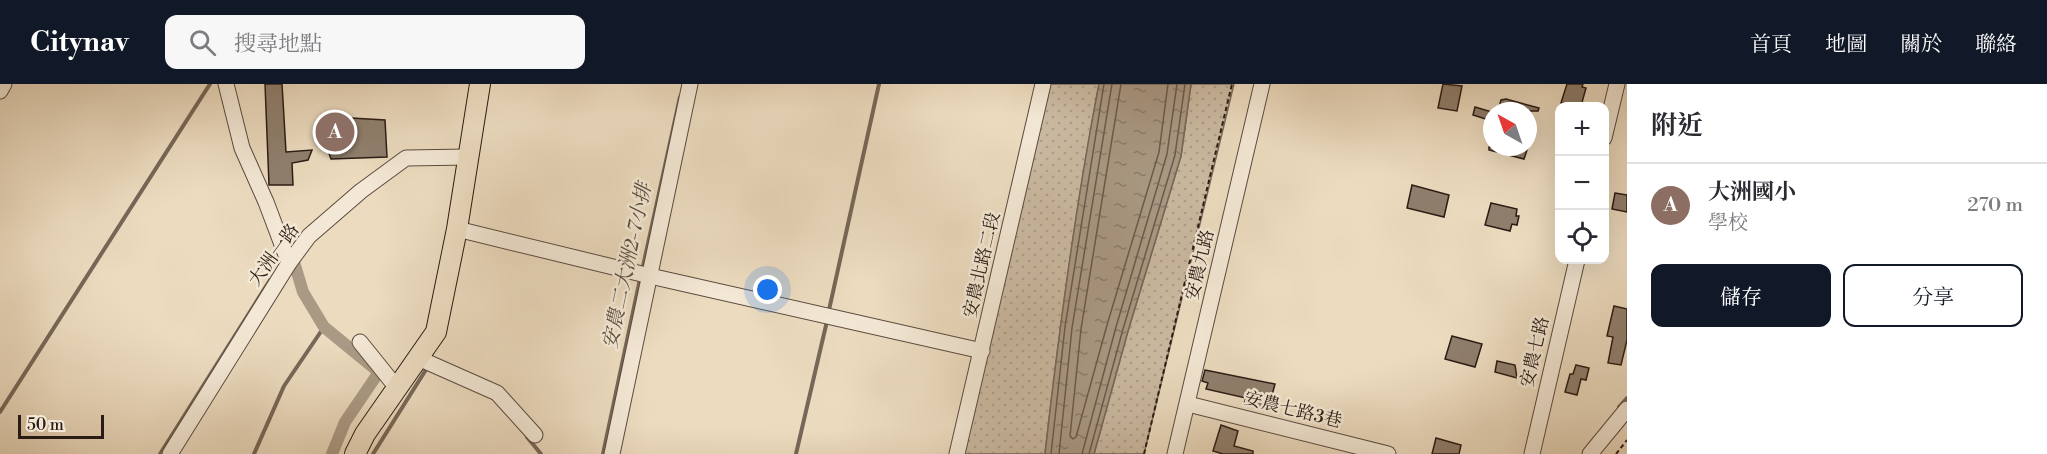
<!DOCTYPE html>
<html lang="zh-TW">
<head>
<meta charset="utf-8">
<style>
	body { margin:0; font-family:"Libre Bodoni","Noto Serif TC",serif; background:#f7f7f7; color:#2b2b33 }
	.controls { position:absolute; right:18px; top:18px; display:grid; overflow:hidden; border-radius:12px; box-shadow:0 6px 24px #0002 }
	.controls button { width:54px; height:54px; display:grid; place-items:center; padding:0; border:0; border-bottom:2px solid #e1e1e2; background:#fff; color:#2b2b33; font:30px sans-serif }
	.compass { position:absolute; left:1483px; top:18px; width:54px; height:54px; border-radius:50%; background:#fff; box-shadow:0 6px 24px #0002; rotate:320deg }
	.scale { position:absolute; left:18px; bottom:15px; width:86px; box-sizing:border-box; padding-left:6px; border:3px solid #2a1b14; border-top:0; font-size:16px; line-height:21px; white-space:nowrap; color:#2a1b14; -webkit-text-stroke:4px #f3e8d5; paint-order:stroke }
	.you { position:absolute; left:768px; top:206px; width:21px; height:21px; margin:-15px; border:4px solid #fff; border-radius:50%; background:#1a73e8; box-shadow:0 0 0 9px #1a73e833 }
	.badge { display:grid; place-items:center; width:39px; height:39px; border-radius:50%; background:#111827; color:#fff; font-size:20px; font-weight:700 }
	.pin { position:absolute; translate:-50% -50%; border:3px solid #fff; box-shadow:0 2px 6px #0006 }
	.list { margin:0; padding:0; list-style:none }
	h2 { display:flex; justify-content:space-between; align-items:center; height:78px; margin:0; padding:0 24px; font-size:26px }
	h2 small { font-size:20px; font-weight:400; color:#7c7c81 }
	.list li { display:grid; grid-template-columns:39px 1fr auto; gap:18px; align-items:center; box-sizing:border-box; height:84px; padding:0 24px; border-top:2px solid #e1e1e2 }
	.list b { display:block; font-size:22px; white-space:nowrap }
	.list p { margin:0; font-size:20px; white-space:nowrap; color:#7c7c81 }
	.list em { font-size:20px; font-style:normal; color:#7c7c81 }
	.actions { display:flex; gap:12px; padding:18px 24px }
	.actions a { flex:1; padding:14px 0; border:2px solid #111827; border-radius:12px; text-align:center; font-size:21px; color:#111827 }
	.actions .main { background:#111827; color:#fff }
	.icon { flex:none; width:33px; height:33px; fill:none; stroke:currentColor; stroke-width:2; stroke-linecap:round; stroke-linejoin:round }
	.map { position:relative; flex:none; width:1627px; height:370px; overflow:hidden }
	header { display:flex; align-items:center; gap:36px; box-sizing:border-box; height:84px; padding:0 30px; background:#111827; color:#fff }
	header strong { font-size:28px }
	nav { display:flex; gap:33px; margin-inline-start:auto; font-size:21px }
	.search { width:420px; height:54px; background:#f7f7f7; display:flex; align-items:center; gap:15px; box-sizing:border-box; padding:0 21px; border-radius:12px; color:#7c7c81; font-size:22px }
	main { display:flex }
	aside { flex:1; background:#fff }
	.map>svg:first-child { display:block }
	.green { fill:url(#green-dots); stroke:#7a6a5b; stroke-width:1.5 }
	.water { fill:url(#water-ripples); stroke:#776758; stroke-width:1.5 }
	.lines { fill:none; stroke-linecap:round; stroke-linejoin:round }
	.shore { stroke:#6a5a4c; stroke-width:1.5 }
	.stream { stroke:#776758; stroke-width:4 }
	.canal { stroke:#aa9a85; stroke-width:12 }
	.building { fill:#8f7f6d; stroke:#2a1b14; stroke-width:1.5 }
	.minor-casing { stroke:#5a4b3f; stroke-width:17 }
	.major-casing { stroke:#2a1b14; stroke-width:22 }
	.path { stroke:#2a1b14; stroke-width:2; stroke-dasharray:4.5 3; stroke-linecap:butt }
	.minor { stroke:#f3e8d5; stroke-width:15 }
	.major { stroke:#ecdbbf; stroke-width:20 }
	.labels { text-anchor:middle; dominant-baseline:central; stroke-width:5; stroke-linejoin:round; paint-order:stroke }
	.street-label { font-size:18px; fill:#2a1b14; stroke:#f3e8d5 }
	.water-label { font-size:20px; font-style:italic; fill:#5d4e41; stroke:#f3e8d5 }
</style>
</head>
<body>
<header>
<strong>Citynav</strong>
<div class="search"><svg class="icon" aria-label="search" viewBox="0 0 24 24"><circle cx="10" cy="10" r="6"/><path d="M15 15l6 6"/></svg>搜尋地點</div>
<nav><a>首頁</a><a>地圖</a><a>關於</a><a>聯絡</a></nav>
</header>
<main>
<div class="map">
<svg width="1627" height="370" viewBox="0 0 1627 370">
	<defs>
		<pattern id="green-dots" width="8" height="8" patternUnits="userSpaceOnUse" patternTransform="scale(1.5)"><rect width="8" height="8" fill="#cbbaa2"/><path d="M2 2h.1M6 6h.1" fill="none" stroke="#ae9f8b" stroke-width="1.8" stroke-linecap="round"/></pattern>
		<pattern id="water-ripples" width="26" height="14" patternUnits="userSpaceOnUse" patternTransform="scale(1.5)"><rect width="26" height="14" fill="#aa9a85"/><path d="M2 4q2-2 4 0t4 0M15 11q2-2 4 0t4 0" fill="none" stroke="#8b7d6c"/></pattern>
	</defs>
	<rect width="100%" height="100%" fill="#ecdbbf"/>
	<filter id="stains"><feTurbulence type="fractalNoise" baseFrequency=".00333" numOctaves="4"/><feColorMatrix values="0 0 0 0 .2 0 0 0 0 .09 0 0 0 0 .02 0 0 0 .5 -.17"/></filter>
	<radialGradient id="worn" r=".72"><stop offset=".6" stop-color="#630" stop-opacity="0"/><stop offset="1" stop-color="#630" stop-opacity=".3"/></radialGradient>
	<g class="green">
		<path d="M1050,0H1099C1076,123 1059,246 1045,370H962Z"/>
		<polygon points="1191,0 1234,0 1144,370 1094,370 1128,247 1181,72"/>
	</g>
	<path class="water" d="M1099,0H1191L1181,72L1128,247L1094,370H1045C1059,246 1075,123 1099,0Z"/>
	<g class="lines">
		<g class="shore">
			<polyline points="1121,0 1081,245 1070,352 1073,355 1076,353 1107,241 1159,68 1168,0"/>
			<polyline points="1051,370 1065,243 1104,0"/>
			<polyline points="1059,370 1072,244 1112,0"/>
			<polyline points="1082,370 1116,243 1167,70 1177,0"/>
			<polyline points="1089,370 1123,245 1175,71 1185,0"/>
		</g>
		<g class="stream">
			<polyline points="642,187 680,13"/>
			<polyline points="829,226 879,0"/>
			<polyline points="1619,323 1627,314"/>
			<polyline points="0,328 210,0"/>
			<polyline points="527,353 541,370"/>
			<polyline points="160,370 270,196"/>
			<polyline points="254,370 284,302 324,243"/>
			<polyline points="373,370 427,284 429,285"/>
			<polyline points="603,370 640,195"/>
			<polyline points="796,370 827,237"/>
		</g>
		<polyline class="canal" points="291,168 303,208 324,243 379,288 345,338 332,370"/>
	</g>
	<g class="building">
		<polygon points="265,0 282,0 286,68 312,66 308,76 292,79 293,101 269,101"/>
		<polygon points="1443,0 1462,2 1457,27 1438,24"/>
		<polygon points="1567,0 1583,0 1582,3 1586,4 1581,22 1561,19"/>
		<polygon points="1506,15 1539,24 1538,27 1498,27 1501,16"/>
		<polygon points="1475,23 1492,28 1492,37 1473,31"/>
		<polygon points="351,34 385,36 387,73 331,75 326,61 329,60 329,37"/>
		<polygon points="1489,63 1528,63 1524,75 1489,66"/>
		<polygon points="1412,101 1449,111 1444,133 1407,124"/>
		<polygon points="1615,109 1627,111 1627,128 1612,125"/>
		<polygon points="1491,119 1517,125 1516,132 1519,132 1517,141 1512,140 1510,147 1485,141"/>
		<polygon points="1614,222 1627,225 1627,256 1621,281 1608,279 1613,253 1607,252"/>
		<polygon points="1452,252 1482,260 1475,283 1445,275"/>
		<polygon points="1497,277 1515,281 1517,294 1495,288"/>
		<polygon points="1576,281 1589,284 1586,296 1581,295 1577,311 1565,308 1570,290 1573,290"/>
		<polygon points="1205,286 1275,300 1268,326 1244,320 1246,314 1206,305 1208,299 1202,297"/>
		<polygon points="1221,341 1238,347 1234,362 1253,367 1253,370 1223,370 1213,367"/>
		<polygon points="1436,354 1461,361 1459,370 1432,370"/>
	</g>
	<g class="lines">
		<defs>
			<g id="minor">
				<polyline points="226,0 242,64 266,118 289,179"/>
				<polyline points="0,7 4,0"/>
				<polyline points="1604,54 1617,0"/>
				<polyline points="457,145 650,192 982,267"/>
				<polyline points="360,258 397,304"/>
				<polyline points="418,274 497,309 535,351"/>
				<polyline points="1188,320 1388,370"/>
				<polyline points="170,370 289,179 309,152 361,107 406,74 469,73"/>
				<polyline points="612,370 690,0"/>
				<polyline points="957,370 1043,0"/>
				<polyline points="1175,370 1262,0"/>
				<polyline points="1532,370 1577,176"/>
				<polyline points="1590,370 1627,325"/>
			</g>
			<polyline id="major" points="355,370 365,350 436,248 457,145 480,0"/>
		</defs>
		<use href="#minor" class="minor-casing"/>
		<use href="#major" class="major-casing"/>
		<g class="path">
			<polyline points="1144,370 1232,0"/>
			<polyline points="1616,370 1627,356"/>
		</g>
		<use href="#minor" class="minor"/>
		<use href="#major" class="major"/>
	</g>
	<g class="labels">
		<g class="street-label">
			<text transform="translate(274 171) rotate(-54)">大洲一路</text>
			<text transform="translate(982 181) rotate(-77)">安農北路二段</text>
			<text transform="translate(1200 181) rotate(-77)">安農九路</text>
			<text transform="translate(1535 268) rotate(-77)">安農七路</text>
			<text transform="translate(1293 326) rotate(14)">安農七路3巷</text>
		</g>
		<g class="water-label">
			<text transform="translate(628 182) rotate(-78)">安農二大洲2-7小排</text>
		</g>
	</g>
	<rect width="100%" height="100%" filter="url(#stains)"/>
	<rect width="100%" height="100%" fill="url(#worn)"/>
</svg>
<div class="controls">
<button>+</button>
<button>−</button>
<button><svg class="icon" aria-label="locate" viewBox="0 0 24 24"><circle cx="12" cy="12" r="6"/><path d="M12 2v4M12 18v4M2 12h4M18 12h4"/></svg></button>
</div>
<svg class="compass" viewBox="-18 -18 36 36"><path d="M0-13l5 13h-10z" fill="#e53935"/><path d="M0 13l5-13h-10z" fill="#7c7c81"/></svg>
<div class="scale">50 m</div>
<div class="you"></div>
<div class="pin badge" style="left:335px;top:48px;background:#8d6e63">A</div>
</div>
<aside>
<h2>附近<small></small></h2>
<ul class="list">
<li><span class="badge" style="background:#8d6e63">A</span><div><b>大洲國小</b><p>學校</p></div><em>270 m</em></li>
</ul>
<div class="actions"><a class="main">儲存</a><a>分享</a></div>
</aside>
</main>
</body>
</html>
